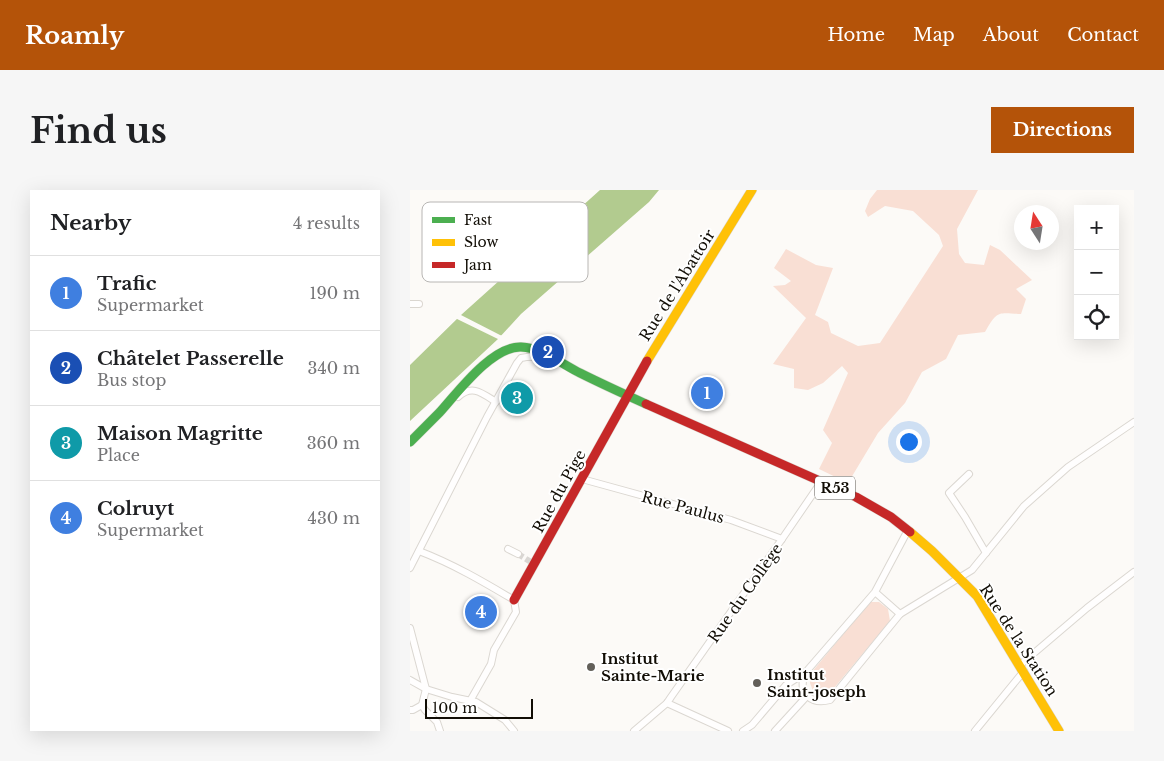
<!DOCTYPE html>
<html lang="en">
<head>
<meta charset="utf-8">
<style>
	body { margin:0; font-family:"Libre Baskerville",serif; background:#f6f6f6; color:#202124 }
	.controls { position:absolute; right:15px; top:15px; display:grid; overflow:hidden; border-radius:0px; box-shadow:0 5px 20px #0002 }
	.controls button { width:45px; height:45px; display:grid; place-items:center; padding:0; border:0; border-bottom:1px solid #e0e0e0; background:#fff; color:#202124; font:25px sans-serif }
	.compass { position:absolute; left:604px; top:15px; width:45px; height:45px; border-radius:50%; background:#fff; box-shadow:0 5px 20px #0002; rotate:348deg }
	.scale { position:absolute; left:15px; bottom:12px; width:108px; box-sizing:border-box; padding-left:5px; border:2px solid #110d05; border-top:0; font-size:14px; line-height:18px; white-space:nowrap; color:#110d05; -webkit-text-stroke:4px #fff; paint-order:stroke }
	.you { position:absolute; left:498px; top:251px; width:18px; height:18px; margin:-12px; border:4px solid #fff; border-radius:50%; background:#1a73e8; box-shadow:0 0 0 8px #1a73e833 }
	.badge { display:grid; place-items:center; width:32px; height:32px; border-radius:50%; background:#b45309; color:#fff; font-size:16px; font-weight:700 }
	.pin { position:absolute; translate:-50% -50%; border:2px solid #fff; box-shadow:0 1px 5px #0006 }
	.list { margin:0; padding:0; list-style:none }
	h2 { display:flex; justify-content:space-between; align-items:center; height:65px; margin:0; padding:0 20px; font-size:21px }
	h2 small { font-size:16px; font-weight:400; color:#757577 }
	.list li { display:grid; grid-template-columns:32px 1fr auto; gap:15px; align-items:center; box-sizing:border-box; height:75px; padding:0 20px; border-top:1px solid #e0e0e0 }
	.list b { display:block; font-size:19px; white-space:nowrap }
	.list p { margin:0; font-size:16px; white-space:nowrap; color:#757577 }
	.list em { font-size:16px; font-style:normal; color:#757577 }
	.icon { flex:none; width:28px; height:28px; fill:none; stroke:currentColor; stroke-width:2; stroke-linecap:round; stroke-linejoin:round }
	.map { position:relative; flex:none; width:724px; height:541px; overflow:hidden; border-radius:0px }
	header { display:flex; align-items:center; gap:30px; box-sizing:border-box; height:70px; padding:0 25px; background:#b45309; color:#fff }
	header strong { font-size:24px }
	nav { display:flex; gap:28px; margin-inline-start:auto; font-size:18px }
	.intro { display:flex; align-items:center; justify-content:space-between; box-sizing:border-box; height:120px; padding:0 30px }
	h1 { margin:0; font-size:35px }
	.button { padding:12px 22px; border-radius:0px; background:#b45309; color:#fff; font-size:18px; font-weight:700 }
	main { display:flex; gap:30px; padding:0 30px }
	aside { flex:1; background:#fff; border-radius:0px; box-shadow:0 5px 20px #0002 }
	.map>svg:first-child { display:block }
	.green { fill:#f9dfd4 }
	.water { fill:#b2cb8f }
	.pier { fill:#fcfaf7 }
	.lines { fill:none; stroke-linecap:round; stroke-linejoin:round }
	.street-tunnel { stroke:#d9d6d3; stroke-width:6; stroke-dasharray:6 3; stroke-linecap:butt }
	.street-casing { stroke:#dbd7d1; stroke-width:8 }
	.fast-casing { stroke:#dbd7d1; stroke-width:10 }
	.slow-casing { stroke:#dbd7d1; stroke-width:10 }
	.jam-casing { stroke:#dbd7d1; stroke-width:10 }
	.street { stroke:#fffefe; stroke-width:6 }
	.fast { stroke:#4caf50; stroke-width:9 }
	.slow { stroke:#ffc107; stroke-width:9 }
	.jam { stroke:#c62828; stroke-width:9 }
	.poi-dot { fill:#63605a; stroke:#fff; stroke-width:2 }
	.labels { text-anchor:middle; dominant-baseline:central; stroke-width:4; stroke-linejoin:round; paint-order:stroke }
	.shield { fill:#fff; stroke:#585650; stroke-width:1 }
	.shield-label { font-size:14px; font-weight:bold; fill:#110d05 }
	.street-label { font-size:15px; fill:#110d05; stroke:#fff }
	.poi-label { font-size:15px; font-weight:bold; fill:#110d05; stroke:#fff; text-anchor:start }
	.key { fill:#fff; stroke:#b8b6b4; stroke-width:1 }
	.key-label { font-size:14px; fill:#110d05 }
</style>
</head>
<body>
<header>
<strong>Roamly</strong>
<nav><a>Home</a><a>Map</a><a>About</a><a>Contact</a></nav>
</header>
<div class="intro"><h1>Find us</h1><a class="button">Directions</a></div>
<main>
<aside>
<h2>Nearby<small>4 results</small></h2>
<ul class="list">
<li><span class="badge" style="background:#3f7fe0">1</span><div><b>Trafic</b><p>Supermarket</p></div><em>190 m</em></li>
<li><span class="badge" style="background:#1a4fb4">2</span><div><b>Châtelet Passerelle</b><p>Bus stop</p></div><em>340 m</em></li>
<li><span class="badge" style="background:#0f9aa8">3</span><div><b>Maison Magritte</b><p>Place</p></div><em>360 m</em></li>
<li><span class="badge" style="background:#3f7fe0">4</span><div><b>Colruyt</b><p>Supermarket</p></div><em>430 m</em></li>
</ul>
</aside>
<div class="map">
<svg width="724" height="541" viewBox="0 0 724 541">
	<rect width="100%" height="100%" fill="#fcfaf7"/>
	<g class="green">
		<path d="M467,0H568L547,39L549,64L555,73L574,75L580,55L590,60L622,90L606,99L616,109L611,124C587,123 588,120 575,142L548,145L536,169L512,182L495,213L468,243L438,293L409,279L422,253L413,240L438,183L432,176L413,193L398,200L384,198V179L363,174L396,128L363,96L375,95L381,91L364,78L376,59L406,75L423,78L405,125L418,132L421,143L448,156L470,153L533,56L529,45L503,21L475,16L458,27L455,21L460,9Z"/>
		<polygon points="460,412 469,412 478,419 480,431 419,504 411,504 403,501 400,493 401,483"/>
	</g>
	<polygon class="water" points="190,0 249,0 239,12 111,124 88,149 0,231 0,175 51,125"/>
	<polygon class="pier" points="49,124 90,145 93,146 90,150 45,128"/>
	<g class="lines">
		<polyline class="street-tunnel" points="108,364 121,372"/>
		<defs>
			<g id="street">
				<polyline points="0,114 9,114"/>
				<path d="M48,207C62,194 72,203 86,212"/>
				<polyline points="559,284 539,303 555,327 576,363"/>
				<polyline points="172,289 321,330 372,349"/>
				<polyline points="98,359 108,364"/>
				<path d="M9,361C43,374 72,391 104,410L106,422L84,460L81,474L60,511"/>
				<path d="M0,378L77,227L107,173L111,168C121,166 129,166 138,170"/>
				<path d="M465,402L490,424L420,510C401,515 387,503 395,483L465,402L498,340"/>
				<polyline points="490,424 562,380 614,316 658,277 724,232"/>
				<polyline points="0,438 16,499"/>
				<polyline points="610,475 677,418 724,382"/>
				<polyline points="0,490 16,499 42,507 66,512 95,530 104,541"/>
				<polyline points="257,513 318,541"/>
				<polyline points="12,515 15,520 27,532 30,541"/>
				<polyline points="0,520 3,520 12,515 16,499"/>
				<polyline points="224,541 257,513 261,507 372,349 411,292"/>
				<polyline points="333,541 342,535 376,495 395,483"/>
				<polyline points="365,541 397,506"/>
				<polyline points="565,541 614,481"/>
			</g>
			<path id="fast" d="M0,252C10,242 20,232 30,222C48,202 82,156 111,157C132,158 152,174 170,183C192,194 214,204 236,214"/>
			<g id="slow">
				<polyline points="237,171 342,0"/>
				<polyline points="500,342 522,361 567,406 649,541"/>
			</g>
			<g id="jam">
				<polyline points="236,214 446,307 481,327 500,342"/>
				<polyline points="104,410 237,171"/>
			</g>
		</defs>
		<use href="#street" class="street-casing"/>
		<use href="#fast" class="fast-casing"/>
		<use href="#slow" class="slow-casing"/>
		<use href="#jam" class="jam-casing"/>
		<use href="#street" class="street"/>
		<use href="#fast" class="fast"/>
		<use href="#slow" class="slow"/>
		<use href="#jam" class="jam"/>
	</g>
	<g class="poi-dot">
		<circle cx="181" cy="477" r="5"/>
		<circle cx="347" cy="493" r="5"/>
	</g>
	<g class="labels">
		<rect class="shield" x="405" y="286.5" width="40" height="23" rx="4"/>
		<g class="shield-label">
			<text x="425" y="298">R53</text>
		</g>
		<g class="street-label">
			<text transform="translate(267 95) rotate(-58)">Rue de l'Abattoir</text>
			<text transform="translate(149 301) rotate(-61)">Rue du Pige</text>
			<text transform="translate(273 317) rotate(15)">Rue Paulus</text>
			<text transform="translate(335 403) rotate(-55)">Rue du Collège</text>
			<text transform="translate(609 450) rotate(57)">Rue de la Station</text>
		</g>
		<g class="poi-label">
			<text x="191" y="468">Institut<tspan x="191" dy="17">Sainte-Marie</tspan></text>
			<text x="357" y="484">Institut<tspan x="357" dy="17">Saint-joseph</tspan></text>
		</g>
	</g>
	<rect x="12" y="12" width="166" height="80" rx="8" class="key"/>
	<rect x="22" y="27" width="23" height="6" fill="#4caf50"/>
	<rect x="22" y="49" width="23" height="7" fill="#ffc107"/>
	<rect x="22" y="72" width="23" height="6" fill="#c62828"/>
	<g class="key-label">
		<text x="54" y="35">Fast</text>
		<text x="54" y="57">Slow</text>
		<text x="54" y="80">Jam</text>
	</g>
</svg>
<div class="controls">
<button>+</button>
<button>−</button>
<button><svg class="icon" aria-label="locate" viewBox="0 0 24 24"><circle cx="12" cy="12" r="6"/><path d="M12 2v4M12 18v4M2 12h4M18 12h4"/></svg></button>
</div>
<svg class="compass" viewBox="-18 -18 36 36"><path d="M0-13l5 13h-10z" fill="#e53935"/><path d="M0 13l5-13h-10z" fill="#757577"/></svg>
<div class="scale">100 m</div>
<div class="you"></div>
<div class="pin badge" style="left:297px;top:203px;background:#3f7fe0">1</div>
<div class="pin badge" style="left:138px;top:162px;background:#1a4fb4">2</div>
<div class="pin badge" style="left:107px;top:208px;background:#0f9aa8">3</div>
<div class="pin badge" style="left:71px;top:422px;background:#3f7fe0">4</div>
</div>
</main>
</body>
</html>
